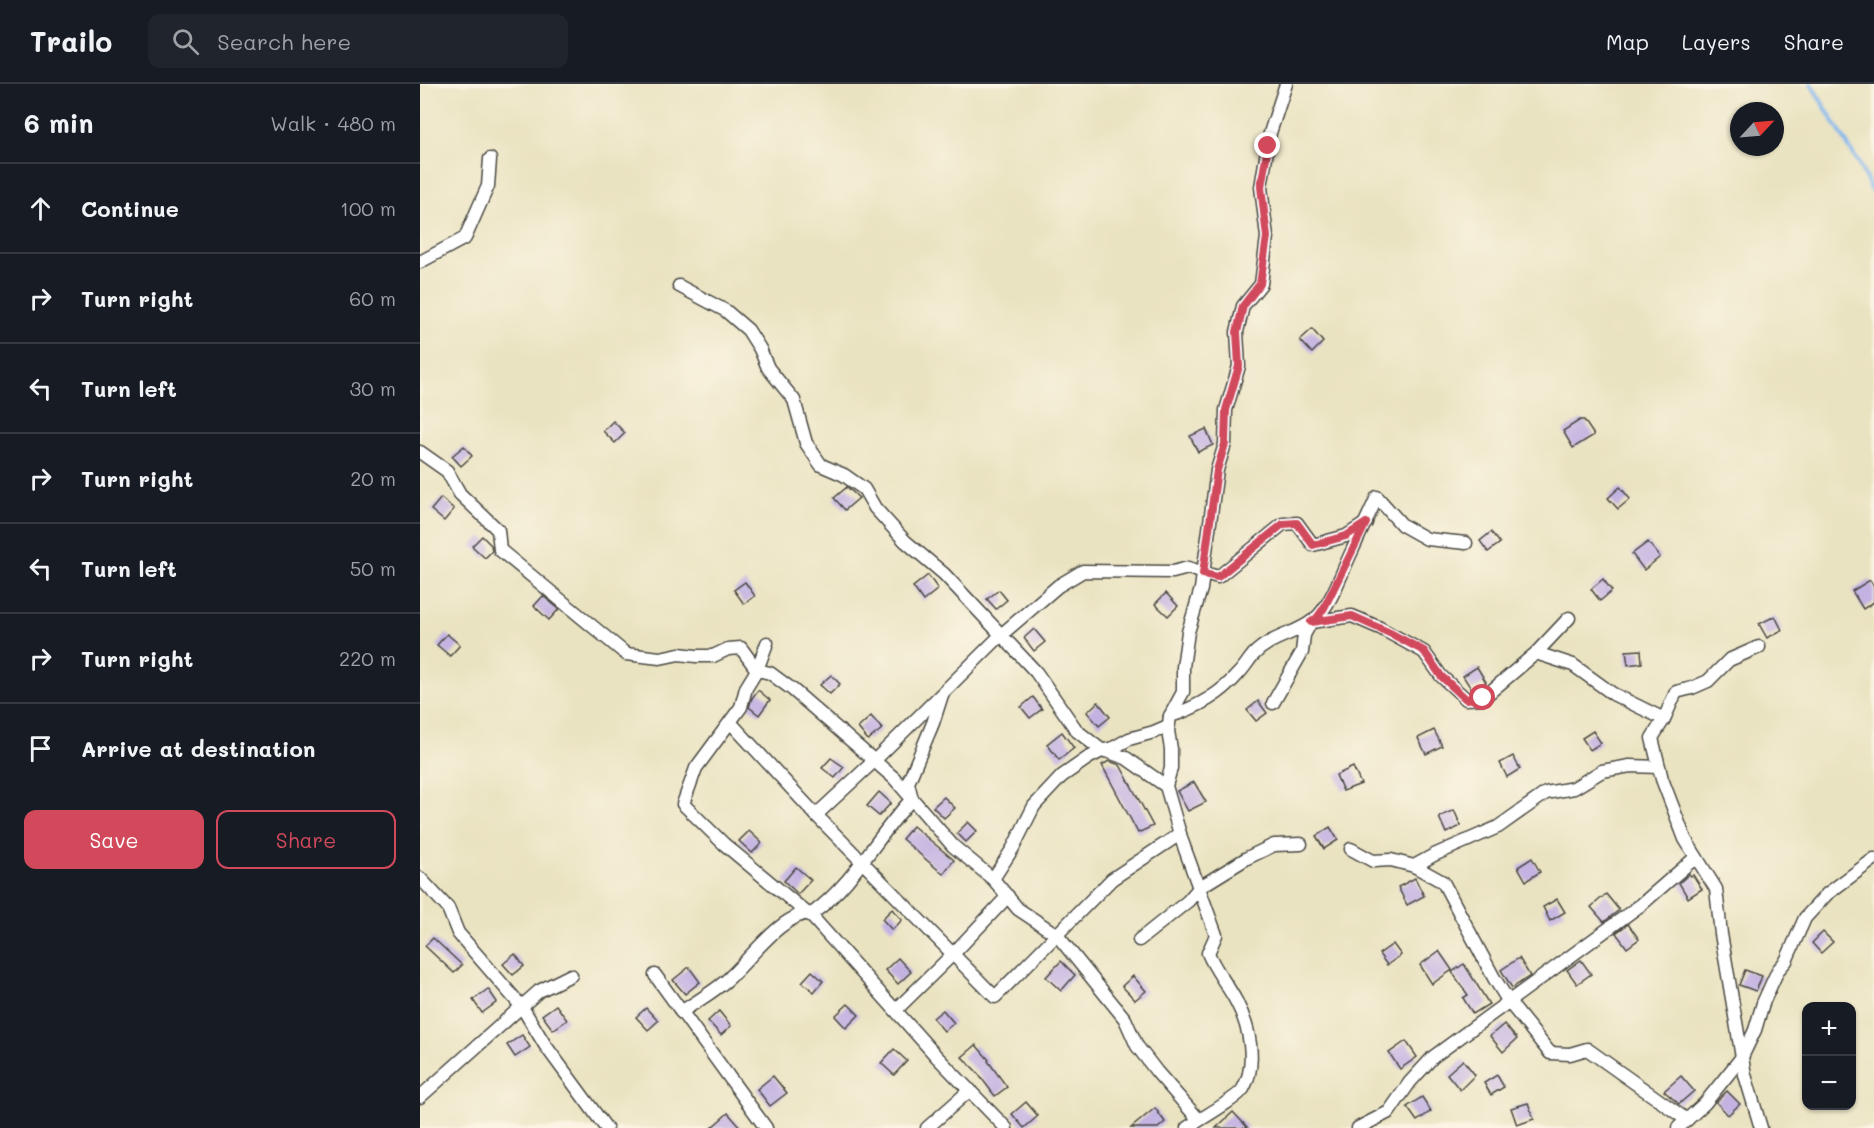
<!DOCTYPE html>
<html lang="en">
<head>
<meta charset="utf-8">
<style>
	body { margin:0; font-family:Mali,sans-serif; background:#20242c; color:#f1f3f6 }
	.controls { position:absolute; right:18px; bottom:18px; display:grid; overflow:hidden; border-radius:12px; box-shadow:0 2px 4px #0004 }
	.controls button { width:54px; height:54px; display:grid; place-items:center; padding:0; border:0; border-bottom:2px solid #363941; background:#171b24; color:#f1f3f6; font:30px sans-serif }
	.compass { position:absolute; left:1310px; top:18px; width:54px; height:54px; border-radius:50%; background:#171b24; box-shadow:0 2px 4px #0004; rotate:64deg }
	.stop { position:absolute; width:18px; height:18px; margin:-14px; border:4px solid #d1495b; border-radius:50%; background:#fff }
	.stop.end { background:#d1495b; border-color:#fff; box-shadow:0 2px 6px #0008 }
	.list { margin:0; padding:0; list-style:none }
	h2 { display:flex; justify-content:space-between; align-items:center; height:78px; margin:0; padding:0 24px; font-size:26px }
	h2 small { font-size:20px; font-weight:400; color:#9ea1a6 }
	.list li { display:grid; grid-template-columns:39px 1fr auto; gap:18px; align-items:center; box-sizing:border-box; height:90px; padding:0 24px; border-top:2px solid #363941 }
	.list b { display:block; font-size:22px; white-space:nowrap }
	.list em { font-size:20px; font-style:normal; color:#9ea1a6 }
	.actions { display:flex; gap:12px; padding:18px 24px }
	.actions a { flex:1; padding:14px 0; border:2px solid #d1495b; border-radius:12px; text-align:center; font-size:21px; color:#d1495b }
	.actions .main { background:#d1495b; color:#fff }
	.icon { flex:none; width:33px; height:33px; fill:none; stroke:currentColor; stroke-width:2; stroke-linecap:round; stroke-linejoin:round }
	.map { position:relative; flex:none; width:1454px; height:1044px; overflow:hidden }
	header { display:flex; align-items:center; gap:36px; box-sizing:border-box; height:84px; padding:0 30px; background:#171b24; border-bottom:2px solid #363941 }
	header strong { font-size:28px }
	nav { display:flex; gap:33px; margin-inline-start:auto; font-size:21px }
	.search { width:420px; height:54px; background:#20242c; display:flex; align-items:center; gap:15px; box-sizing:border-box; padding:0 21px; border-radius:12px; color:#9ea1a6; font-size:22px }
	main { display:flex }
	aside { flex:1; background:#171b24 }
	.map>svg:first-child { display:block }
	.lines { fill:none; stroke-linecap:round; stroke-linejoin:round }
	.stream { stroke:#7eb6ee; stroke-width:4 }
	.building { fill:#c3b2e2 }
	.street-casing { stroke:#484742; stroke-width:15 }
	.street { stroke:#fff; stroke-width:12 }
	.route { stroke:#d1495b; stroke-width:8 }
</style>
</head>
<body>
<header>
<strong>Trailo</strong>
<div class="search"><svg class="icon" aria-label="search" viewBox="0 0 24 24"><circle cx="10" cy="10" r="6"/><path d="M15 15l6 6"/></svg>Search here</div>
<nav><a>Map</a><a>Layers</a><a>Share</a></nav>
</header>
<main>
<aside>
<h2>6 min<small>Walk · 480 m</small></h2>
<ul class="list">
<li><svg class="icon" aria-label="ahead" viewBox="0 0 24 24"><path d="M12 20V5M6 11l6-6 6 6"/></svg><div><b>Continue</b></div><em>100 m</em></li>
<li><svg class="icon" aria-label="right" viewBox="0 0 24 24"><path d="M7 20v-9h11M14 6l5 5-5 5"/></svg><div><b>Turn right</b></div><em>60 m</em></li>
<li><svg class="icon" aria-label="left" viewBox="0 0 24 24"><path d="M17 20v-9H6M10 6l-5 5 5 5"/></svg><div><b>Turn left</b></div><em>30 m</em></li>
<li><svg class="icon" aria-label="right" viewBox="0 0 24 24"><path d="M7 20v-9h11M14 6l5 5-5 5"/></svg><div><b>Turn right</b></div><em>20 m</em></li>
<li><svg class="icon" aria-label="left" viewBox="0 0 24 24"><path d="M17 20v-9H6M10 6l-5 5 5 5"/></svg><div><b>Turn left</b></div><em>50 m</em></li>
<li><svg class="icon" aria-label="right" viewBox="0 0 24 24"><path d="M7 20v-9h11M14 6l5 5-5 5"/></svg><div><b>Turn right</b></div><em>220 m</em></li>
<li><svg class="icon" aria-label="arrive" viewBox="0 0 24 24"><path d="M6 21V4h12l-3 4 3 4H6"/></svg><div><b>Arrive at destination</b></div></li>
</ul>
<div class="actions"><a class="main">Save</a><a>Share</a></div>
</aside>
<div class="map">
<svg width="1454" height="1044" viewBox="0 0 1454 1044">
	<rect width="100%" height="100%" fill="#fcf5e5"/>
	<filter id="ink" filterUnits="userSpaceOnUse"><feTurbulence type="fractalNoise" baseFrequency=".0167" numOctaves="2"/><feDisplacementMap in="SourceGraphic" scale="12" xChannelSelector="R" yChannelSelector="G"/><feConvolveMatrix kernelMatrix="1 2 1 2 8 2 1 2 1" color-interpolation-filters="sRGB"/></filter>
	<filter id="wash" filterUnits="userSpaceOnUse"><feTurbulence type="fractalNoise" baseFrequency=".008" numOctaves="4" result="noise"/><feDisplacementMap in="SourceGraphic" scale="24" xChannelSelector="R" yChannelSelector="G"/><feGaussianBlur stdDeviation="1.35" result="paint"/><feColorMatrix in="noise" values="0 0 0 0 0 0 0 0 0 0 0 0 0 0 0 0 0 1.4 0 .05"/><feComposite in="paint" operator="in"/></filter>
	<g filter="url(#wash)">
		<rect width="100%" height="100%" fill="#eae3c1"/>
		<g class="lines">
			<polyline class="stream" points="1391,0 1438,78 1454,112"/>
		</g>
		<g id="blocks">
			<g class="building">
				<polygon points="892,245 903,258 892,269 880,256"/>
				<polygon points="1160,336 1164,336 1174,351 1153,364 1143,347"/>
				<polygon points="193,337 205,349 195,359 183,347"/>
				<polygon points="786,345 793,361 778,368 770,352"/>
				<polygon points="44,362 52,372 41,382 32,372"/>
				<polygon points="427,403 439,414 425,426 414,414"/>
				<polygon points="1200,403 1210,415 1198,425 1188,414"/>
				<polygon points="21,414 34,425 24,437 11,426"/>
				<polygon points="1071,448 1080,459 1068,468 1060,457"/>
				<polygon points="62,452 71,461 72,467 65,474 52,462"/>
				<polygon points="1228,458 1240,473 1224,486 1212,470"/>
				<polygon points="508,491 518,505 503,517 493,503"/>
				<polygon points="1183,495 1192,507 1180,517 1171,505"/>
				<polygon points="1450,496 1454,503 1454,518 1443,525 1432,507"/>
				<polygon points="325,498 335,512 324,520 314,506"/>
				<polygon points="579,506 587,516 576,525 567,515"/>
				<polygon points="746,509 758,522 748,532 735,520"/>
				<polygon points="123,512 139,525 129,536 114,522"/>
				<polygon points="1355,532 1362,546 1347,554 1339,540"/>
				<polygon points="614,545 625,558 614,567 604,554"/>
				<polygon points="27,550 40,561 30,572 17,561"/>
				<polygon points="1221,566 1222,579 1208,581 1206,567"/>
				<polygon points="1057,583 1066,598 1052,606 1043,592"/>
				<polygon points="411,591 420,600 410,610 400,601"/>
				<polygon points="338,606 350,616 339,631 329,623 332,614"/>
				<polygon points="613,613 622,625 610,634 601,623"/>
				<polygon points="838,617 847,629 836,637 827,626"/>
				<polygon points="678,618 690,633 679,642 667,628"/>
				<polygon points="451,632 462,645 448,656 438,644"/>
				<polygon points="1014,646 1022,662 1006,670 998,654"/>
				<polygon points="1173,647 1181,659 1170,666 1162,654"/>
				<polygon points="642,648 654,664 639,676 627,660"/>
				<polygon points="1093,672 1100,685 1087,693 1080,679"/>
				<polygon points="411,674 424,683 415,694 402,684"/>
				<polygon points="689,677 700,681 733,742 718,749 682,681"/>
				<polygon points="933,683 941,700 923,707 916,691"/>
				<polygon points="774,698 786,718 768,727 757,707"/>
				<polygon points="459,708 471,719 459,732 447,722"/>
				<polygon points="524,713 535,724 524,734 513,723"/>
				<polygon points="1034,726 1041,742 1026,749 1019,733"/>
				<polygon points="548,738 557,747 546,758 537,749"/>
				<polygon points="493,742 534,776 523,790 482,755"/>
				<polygon points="910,743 918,756 904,765 896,752"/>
				<polygon points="329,747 342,759 332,769 319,757"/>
				<polygon points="1112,774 1120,788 1106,797 1098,783"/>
				<polygon points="376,783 391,796 378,810 364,797"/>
				<polygon points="1269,790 1271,792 1273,791 1282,805 1268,814 1259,799"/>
				<polygon points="995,794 1004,812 987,821 978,803"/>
				<polygon points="1186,810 1199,826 1184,838 1171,823"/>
				<polygon points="1137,815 1145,828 1130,837 1123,823"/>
				<polygon points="472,825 482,836 472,846 462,835"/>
				<polygon points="1208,840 1219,855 1207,864 1196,849"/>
				<polygon points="1403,848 1413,858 1401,869 1392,859"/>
				<polygon points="13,854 42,881 34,889 5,862"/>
				<polygon points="973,860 981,871 967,881 959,870"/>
				<polygon points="1019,867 1032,886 1012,900 1000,881"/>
				<polygon points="95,870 104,882 93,891 83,880"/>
				<polygon points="478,874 491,888 478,900 465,886"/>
				<polygon points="1099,874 1110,892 1092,904 1081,886"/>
				<polygon points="1161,876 1171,890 1157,900 1147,886"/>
				<polygon points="641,877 655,891 641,907 626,893"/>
				<polygon points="1044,880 1069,920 1053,930 1043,914 1048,911 1032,888"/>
				<polygon points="269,883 280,898 265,910 253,896"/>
				<polygon points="1325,886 1342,892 1336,907 1319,901"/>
				<polygon points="392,887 403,897 394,908 382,898"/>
				<polygon points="713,892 726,907 715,916 702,902"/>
				<polygon points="68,905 77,918 62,929 53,916"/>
				<polygon points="428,920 439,931 426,944 415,932"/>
				<polygon points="136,921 147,936 133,946 122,931"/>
				<polygon points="226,924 238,937 228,946 216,933"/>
				<polygon points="523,926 534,939 524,947 513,934"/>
				<polygon points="299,927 311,942 301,951 288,937"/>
				<polygon points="1084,940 1097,955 1083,968 1070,952"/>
				<polygon points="102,951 110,963 95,973 87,961"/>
				<polygon points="986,957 997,973 980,985 969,969"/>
				<polygon points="556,961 569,976 568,977 587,1003 575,1012 556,987 542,973"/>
				<polygon points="474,965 487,977 474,991 461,979"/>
				<polygon points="1043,976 1055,991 1040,1006 1027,990"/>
				<polygon points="1077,991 1084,1003 1071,1011 1064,999"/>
				<polygon points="353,992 367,1009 350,1022 337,1005"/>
				<polygon points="1261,992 1274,1007 1259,1020 1244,1007"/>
				<polygon points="1307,1007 1320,1020 1308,1031 1296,1018"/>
				<polygon points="1002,1013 1011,1027 997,1037 987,1023"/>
				<polygon points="606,1018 618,1032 604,1044 592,1030"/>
				<polygon points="1108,1019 1114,1035 1097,1041 1091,1024"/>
				<polygon points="735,1024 745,1038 738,1044 711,1044"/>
				<polygon points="813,1028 828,1044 796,1044"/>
				<polygon points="308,1029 321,1044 291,1044"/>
			</g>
		</g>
	</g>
	<g filter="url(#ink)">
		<use href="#blocks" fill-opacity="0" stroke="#484742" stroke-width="1.5"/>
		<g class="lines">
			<defs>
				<g id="street">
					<polyline points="0,178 45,154 68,102 70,75"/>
					<polyline points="259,202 306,227 328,246 340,265 348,284 374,316 386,359 401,381 424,391 444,405 455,424 485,457 524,490 616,588 657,647 680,665 706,674 746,702"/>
					<polyline points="0,368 27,387 40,410 78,446 80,466 206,570 240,574 259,570 276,572 293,572 308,565 321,564 337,586 350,589 373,606 474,694 533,762 573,795 598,825 637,851 705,935 717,962 737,988 779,1036"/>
					<polyline points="347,559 337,586 326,604 321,623 276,684 263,720 304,760 394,835 517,973 586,1044"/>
					<polyline points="1339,563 1309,576 1288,597 1272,604 1256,608 1244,635 1232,654 1242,695 1265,755 1296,805 1301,850 1325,991 1341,1044"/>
					<polyline points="1116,569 1153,581 1193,610 1244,635"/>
					<polyline points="853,619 882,568 884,551 891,538 932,532 960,544 1004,568 1021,592 1046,615 1063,614 1116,569 1149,534"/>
					<path d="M750,632C776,624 801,610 819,589C824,584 828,577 833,571C852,551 876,551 895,535C911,522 923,485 932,467C940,449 949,431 957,413L982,441L1007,455L1046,459"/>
					<polyline points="311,639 396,731 575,913 692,795 760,750"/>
					<polyline points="396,731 453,678 581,551 638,502 663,487 753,488 768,484 798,493 863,440 877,439 893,461 926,452 946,439"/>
					<polyline points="931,765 953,777 971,776 994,782 1014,771 1078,743 1126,709 1154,704 1182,687 1210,682 1239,683"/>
					<polyline points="994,782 1023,798 1074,894 1089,918 1130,969 1150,970 1167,965 1267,1036"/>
					<polyline points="0,794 28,824 38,849 102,923 125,961 186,1044"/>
					<polyline points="573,795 593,764 614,722 642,692 668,674 684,666 693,664 709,655 734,648 748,642"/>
					<polyline points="719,856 768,817 780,803 827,774 854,761 881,760"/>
					<polyline points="235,891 346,1044"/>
					<polyline points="476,926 533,870 588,812"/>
					<path d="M261,928C276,918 293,908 307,896C329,877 363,827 393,829C434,799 457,752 492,715L488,699L513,639L522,611"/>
					<polyline points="0,1013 119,907 151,891"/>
					<polyline points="507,1044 550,1006"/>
					<path d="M767,1044C777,1037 819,1013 823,1005C838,979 829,941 816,917C807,900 795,886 788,869L796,851L762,757L746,702L751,684V665L748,647L750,632L763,608V583L768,548L781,505L797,386L805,360L806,326L819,282L817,248L823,222L841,200L847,153L841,103L850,49L866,0"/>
					<polyline points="938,1044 969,1028 990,998 1013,973 1222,820 1276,773"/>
					<polyline points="1258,1044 1285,1019 1322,973 1335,946 1343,919 1358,886 1366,877 1385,834 1407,810 1454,775"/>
				</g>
			</defs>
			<use href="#street" class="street-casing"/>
			<use href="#street" class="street"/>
		</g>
	</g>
	<g class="lines" filter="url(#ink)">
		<polyline class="route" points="848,62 841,103 847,153 840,200 823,222 817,248 819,282 806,326 805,360 797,386 783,490 798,493 863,440 877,439 893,461 926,452 946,439 904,524 897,534 891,538 932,532 972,550 1004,567 1021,592 1046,615 1063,614"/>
	</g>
</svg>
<div class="controls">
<button>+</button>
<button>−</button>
</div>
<svg class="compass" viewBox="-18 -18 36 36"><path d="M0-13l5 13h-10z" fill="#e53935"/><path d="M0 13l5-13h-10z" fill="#9ea1a6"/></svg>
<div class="stop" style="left:1063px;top:614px"></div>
<div class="stop end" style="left:848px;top:62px"></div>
</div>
</main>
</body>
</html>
